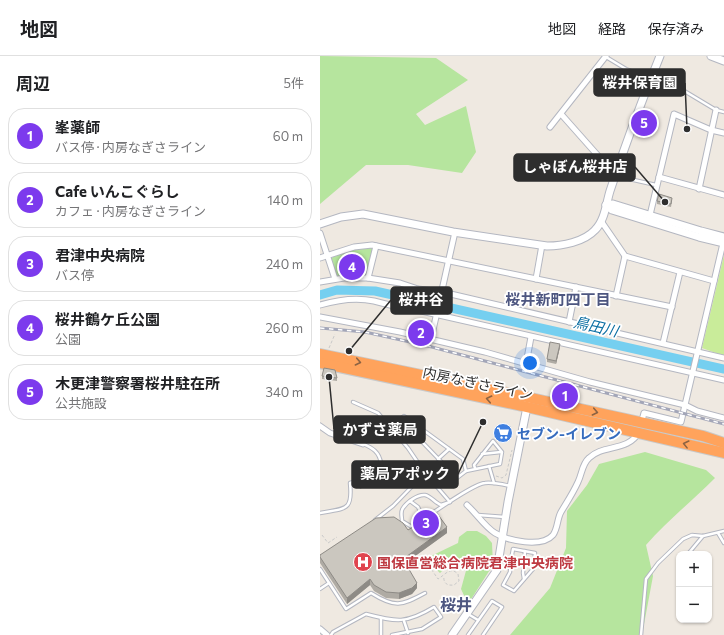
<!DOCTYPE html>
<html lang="ja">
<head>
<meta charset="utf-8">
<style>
	body { margin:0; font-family:Commissioner,"Noto Sans JP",sans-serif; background:#f6f6f6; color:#202124 }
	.controls { position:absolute; right:12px; bottom:12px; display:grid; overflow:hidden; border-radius:8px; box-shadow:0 1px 3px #0004 }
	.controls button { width:36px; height:36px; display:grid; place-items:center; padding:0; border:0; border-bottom:1px solid #e0e0e0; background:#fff; color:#202124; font:20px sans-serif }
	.you { position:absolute; left:210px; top:307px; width:14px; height:14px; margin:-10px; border:3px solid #fff; border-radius:50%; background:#1a73e8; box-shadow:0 0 0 6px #1a73e833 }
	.badge { display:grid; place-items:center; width:26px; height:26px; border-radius:50%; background:#7c3aed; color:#fff; font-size:13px; font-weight:700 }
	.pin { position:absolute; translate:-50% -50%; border:2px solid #fff; box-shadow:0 1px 4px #0006 }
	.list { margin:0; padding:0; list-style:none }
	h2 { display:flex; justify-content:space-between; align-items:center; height:52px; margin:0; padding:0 16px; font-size:17px }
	h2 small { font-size:13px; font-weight:400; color:#757577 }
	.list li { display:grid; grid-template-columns:26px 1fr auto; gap:12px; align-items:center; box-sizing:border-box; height:56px; margin:0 8px 8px; padding:0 8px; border:1px solid #e0e0e0; border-radius:16px }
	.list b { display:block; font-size:15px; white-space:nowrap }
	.list p { margin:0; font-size:13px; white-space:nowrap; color:#757577 }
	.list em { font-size:13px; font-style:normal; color:#757577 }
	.map { position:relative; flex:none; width:404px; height:579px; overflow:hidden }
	header { display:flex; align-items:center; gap:24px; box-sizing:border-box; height:56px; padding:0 20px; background:#fff; border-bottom:1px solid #e0e0e0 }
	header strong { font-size:19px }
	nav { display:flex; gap:22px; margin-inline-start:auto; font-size:14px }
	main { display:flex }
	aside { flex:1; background:#fff }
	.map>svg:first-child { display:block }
	.green { fill:#b6e59e }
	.pitch { fill:#c9ec9a }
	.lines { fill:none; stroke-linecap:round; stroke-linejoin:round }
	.river { stroke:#75cff0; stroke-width:9 }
	.lane-casing { stroke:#b4b7c1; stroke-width:4.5 }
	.street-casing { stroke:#b4b7c1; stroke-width:7 }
	.secondary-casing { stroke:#b4b7c1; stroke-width:9 }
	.highway-casing { stroke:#c9c9c9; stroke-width:12 }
	.path { stroke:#c9c9c9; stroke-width:1; stroke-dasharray:3 2; stroke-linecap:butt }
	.lane { stroke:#fff; stroke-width:2.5 }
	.street { stroke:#fff; stroke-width:5 }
	.secondary { stroke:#fff; stroke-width:7 }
	.highway { stroke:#ffa35c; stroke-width:10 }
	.rail-casing { stroke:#a3a6b8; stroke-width:3 }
	.rail { stroke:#fff; stroke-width:1.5; stroke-dasharray:4.5; stroke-linecap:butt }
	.wall { fill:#afaba4 }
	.shaded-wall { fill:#8e8b86 }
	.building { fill:#cbc7bf; stroke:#8e8b86 }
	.oneway { stroke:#8c6343 }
	.labels { text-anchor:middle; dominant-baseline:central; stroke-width:3.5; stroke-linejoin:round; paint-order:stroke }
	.street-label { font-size:14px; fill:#2e2e2e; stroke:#fff }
	.shop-label { font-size:14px; font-weight:bold; fill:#366cbe; stroke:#fff; text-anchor:start }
	.health-label { font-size:14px; font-weight:bold; fill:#be3a42; stroke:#fff; text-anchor:start }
	.neighbourhood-label { font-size:15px; font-weight:bold; fill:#4d5680; stroke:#fff }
	.water-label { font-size:15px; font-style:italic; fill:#0d6fa3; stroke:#fff }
	.quarter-label { font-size:16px; font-weight:bold; fill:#4d5680; stroke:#fff }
	.leader { fill:none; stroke:#2e2e2e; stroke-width:1.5 }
	.callout-dot { fill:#2e2e2e; stroke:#fff; stroke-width:1.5 }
	.callout { fill:#2e2e2e; stroke:#2e2e2e; stroke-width:1.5 }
	.callout-label { font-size:15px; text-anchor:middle; font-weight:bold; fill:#fff }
</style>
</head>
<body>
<header>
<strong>地図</strong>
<nav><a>地図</a><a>経路</a><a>保存済み</a></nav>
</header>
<main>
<aside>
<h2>周辺<small>5件</small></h2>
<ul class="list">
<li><span class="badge">1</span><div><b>峯薬師</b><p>バス停 · 内房なぎさライン</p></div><em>60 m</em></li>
<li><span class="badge">2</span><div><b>Cafe いんこぐらし</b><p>カフェ · 内房なぎさライン</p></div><em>140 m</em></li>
<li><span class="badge">3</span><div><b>君津中央病院</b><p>バス停</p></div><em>240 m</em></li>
<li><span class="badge">4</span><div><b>桜井鶴ケ丘公園</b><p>公園</p></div><em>260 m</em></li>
<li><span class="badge">5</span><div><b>木更津警察署桜井駐在所</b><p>公共施設</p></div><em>340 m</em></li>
</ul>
</aside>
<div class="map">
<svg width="404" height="579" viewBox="0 0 404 579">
	<rect width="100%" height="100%" fill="#efe9e1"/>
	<g class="green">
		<polygon points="0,0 116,2 148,24 96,58 105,69 146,50 156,96 142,117 88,109 46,109 0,148"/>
		<polygon points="42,190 54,192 48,219 17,221 10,204 15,199"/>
		<path d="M325,396L386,414L395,422C372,445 347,465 326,489L333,520L322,579H190L230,532L246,492L247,455L267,429L279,408Z"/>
		<polygon points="147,475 157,475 166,480 172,487 173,509 148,548 141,533 147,511 135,510 128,505 125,512 120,517 115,512 111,500 138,487 139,481"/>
	</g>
	<polygon class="pitch" points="404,199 404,300 382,292"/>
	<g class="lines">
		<polyline class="river" points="0,239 17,234 55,235 404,313"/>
		<defs>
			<g id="lane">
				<polyline points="286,1 306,13 330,22"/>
				<polyline points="333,21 356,30 396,54 404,56"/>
				<polyline points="296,120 336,129"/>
				<polyline points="33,346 58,357 88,392 105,417"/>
				<polyline points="70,371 84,360 143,403 146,415 137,422 80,363"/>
				<polyline points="162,398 181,396"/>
				<polyline points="118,403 129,393"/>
				<polyline points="169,410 174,427"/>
				<polyline points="146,415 180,408 182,396 173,385 154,409 155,412"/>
				<polyline points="90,445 98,451 104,463"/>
				<path d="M130,446L121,449C115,447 111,440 105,439C98,438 87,446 83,452C80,456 82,460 82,465L92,471C106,462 152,428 165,427C173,426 181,428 190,430"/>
				<path d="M0,457C25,452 33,456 30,427L49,421L61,407C59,396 53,392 43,388"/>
				<polyline points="158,459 185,461"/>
				<polyline points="55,464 73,450 105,417 130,446"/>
				<polyline points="398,477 404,487"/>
				<polyline points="368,498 383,480"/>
				<polyline points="179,503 191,504 193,493 215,497 213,513 194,535 183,529 190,516 191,504"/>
				<path d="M0,513L26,553L51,537C75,552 81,550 105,537"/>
				<polyline points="204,523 203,517 205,495"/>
				<polyline points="0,533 9,527"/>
				<polyline points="148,558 158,564"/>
				<polyline points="61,562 61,579"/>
				<polyline points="84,565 88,577"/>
				<path d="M11,579L13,576L46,558C77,566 86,568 114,551L121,561L102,573L72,579"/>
				<polyline points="148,579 172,545 182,551 163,579"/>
				<polyline points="321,579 326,523 338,507 363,483 372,479 383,480 404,475"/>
			</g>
			<g id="street">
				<polyline points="241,58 296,120"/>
				<polyline points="230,71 286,0"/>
				<polyline points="339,121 404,139"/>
				<polyline points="379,133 396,54"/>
				<polyline points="330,159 354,58 391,74 404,77"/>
				<polyline points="281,165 305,200 394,225"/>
				<polyline points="0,177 15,223"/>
				<polyline points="0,202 34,191 52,189 352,251"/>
				<polyline points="48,222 56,190"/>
				<polyline points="216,223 222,189"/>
				<polyline points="0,226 24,222 48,222 80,227 98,233 122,236 404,302"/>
				<polyline points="296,240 305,200"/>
				<path d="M0,249C17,244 36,241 54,245C65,248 76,251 88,252L404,324"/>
				<polyline points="0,261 80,276 165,296 270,326 365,349 377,355 404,362"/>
				<polyline points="249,266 256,231"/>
				<polyline points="111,283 135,176"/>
				<polyline points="343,287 360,216"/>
				<polyline points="206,308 211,281"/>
				<polyline points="321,368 324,357 361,366 404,183"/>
				<polyline points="0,370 10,377 43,388"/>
				<path d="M147,449C156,457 165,471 175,477C188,485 222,492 233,479C238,472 237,463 241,456C247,446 253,437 258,426C262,418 262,408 269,402C283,388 308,396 319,376"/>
				<polyline points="0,573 7,579"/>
			</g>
			<g id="secondary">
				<polyline points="391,0 404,5"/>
				<polyline points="286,149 292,154 379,181 404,187"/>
				<polyline points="286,149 293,148 381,175 404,181"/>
				<path d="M0,168L21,161L43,158L133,176L227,190C242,190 264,186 275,174C285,164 286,148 290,135C305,89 322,44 340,0"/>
				<polyline points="132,579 177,514 188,446 208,346"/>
			</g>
			<g id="highway">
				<polyline points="0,298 188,337 383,380 404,387"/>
				<polyline points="0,307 207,351 404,397"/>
			</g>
		</defs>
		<use href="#lane" class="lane-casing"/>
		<use href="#street" class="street-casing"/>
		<use href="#secondary" class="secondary-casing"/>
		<use href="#highway" class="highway-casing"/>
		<g class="path">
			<polyline points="9,292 15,278"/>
			<polyline points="176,420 182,422 186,419 192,394"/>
			<polyline points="2,479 8,487 17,481"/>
			<path d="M103,501L118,523C125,519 130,510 138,518L139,525L134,529C127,530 123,527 124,520"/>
		</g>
		<use href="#lane" class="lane"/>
		<use href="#street" class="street"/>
		<use href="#secondary" class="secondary"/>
		<use href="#highway" class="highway"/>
		<defs>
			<polyline id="rail" points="0,272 45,276 108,290 404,368"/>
		</defs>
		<use href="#rail" class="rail-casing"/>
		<use href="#rail" class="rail"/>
	</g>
	<g class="wall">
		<polygon points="337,145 352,145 351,151 337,148"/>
		<polygon points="240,291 236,308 227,306 227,303"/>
		<polygon points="2,320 17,322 17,325 2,323"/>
		<polygon points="36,428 43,429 41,433 36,430"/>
		<polygon points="88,474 127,477 85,507 97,532 92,538 79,543 66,542 54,535 50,529 27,548 0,507 0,499"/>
	</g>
	<g class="shaded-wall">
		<polygon points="240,288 240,291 236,308 236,305"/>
		<polygon points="127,471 127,477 83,509 83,503"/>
		<polygon points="50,523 50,529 27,548 27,542"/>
		<polygon points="97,527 97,532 92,538 79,543 79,537"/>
	</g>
	<g class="building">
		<polygon points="339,138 352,142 351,148 337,145"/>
		<polygon points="230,286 240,288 236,305 227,303"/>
		<polygon points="4,312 15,314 17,322 2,320"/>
		<polygon points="40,425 43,428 41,432 36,428 37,426"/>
		<polygon points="116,456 127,471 83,503 97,527 92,532 79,537 66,536 54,529 50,523 27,542 0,501 0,499 56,462 74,461 83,467 88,474"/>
	</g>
	<defs><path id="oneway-chevron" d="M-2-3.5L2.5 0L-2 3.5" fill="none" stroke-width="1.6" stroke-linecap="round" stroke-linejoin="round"/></defs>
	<g class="oneway">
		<use href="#oneway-chevron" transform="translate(38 306) rotate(12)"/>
		<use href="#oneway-chevron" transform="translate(169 343) rotate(-168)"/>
		<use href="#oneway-chevron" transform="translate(275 356) rotate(12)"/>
		<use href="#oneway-chevron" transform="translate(366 388) rotate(-166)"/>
	</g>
	<defs>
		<symbol id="supermarket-disc" viewBox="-11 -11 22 22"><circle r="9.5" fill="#3f7fe0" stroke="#fff"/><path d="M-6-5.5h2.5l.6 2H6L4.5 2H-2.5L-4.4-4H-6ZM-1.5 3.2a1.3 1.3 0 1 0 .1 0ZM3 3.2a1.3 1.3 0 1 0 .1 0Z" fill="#fff"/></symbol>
		<symbol id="hospital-disc" viewBox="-11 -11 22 22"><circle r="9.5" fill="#e0444e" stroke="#fff"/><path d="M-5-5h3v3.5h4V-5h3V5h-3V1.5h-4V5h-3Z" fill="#fff"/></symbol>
	</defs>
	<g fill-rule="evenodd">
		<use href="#supermarket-disc" x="172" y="366" width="22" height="22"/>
		<use href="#hospital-disc" x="32" y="495" width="22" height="22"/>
	</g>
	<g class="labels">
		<g class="street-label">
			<text transform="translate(158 327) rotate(12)">内房なぎさライン</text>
		</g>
		<g class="shop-label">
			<text x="197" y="377">セブン-イレブン</text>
		</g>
		<g class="health-label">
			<text x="57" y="506">国保直営総合病院君津中央病院</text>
		</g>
		<g class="neighbourhood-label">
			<text x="238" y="243">桜井新町四丁目</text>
		</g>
		<g class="water-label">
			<text transform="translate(276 270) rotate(13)">鳥田川</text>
		</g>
		<g class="quarter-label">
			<text x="136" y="548">桜井</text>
		</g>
	</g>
	<path class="leader" d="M367 73L365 27M345 146L315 111M29 295L71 244M9 321L14 373M163 366L138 418"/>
	<g class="callout-dot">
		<circle cx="367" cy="73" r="4"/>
		<circle cx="345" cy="146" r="4"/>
		<circle cx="29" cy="295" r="4"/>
		<circle cx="9" cy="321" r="4"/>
		<circle cx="163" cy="366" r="4"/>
	</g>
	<g class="callout">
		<rect x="274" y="13" width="91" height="27" rx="4"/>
		<rect x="194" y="98" width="121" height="27" rx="4"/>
		<rect x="71" y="231" width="61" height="27" rx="4"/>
		<rect x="14" y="360" width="91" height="27" rx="4"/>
		<rect x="32" y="405" width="106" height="27" rx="4"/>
	</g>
	<g class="callout-label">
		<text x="320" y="32">桜井保育園</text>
		<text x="255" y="116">しゃぼん桜井店</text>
		<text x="101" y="249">桜井谷</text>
		<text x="60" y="379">かずさ薬局</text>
		<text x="85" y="423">薬局アポック</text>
	</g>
</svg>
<div class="controls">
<button>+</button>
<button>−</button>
</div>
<div class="you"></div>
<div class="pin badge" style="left:245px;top:340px">1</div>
<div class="pin badge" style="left:101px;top:277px">2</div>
<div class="pin badge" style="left:106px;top:467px">3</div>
<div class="pin badge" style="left:32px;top:211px">4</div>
<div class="pin badge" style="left:324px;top:67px">5</div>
</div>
</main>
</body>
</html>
